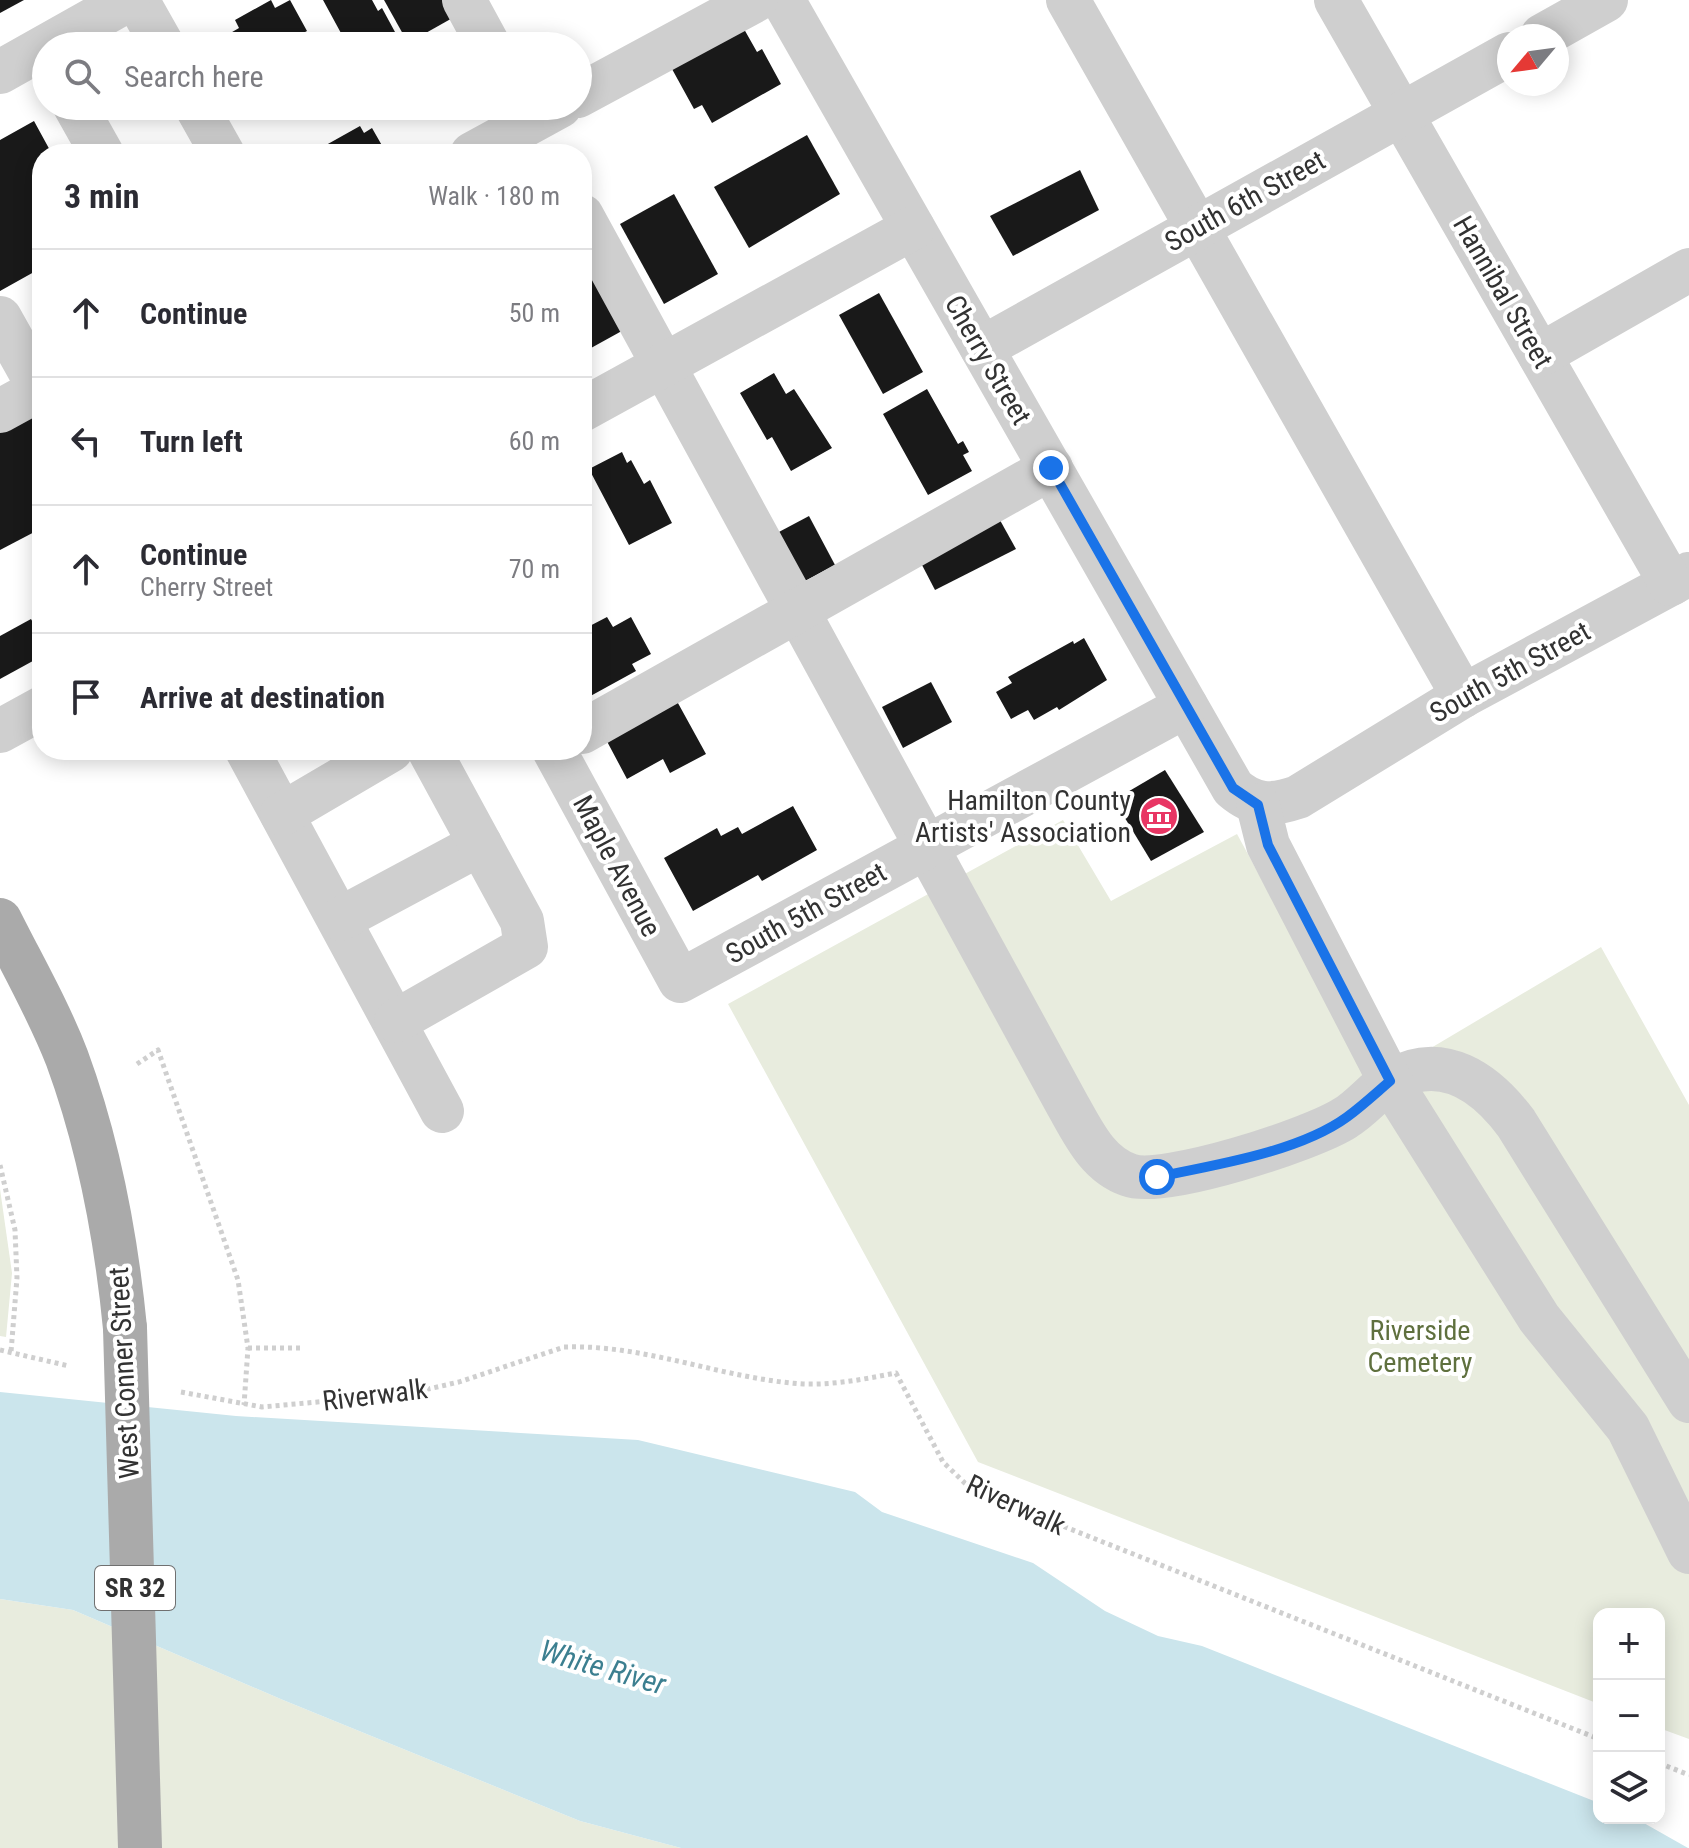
<!DOCTYPE html>
<html lang="en">
<head>
<meta charset="utf-8">
<style>
	body { margin:0; font-family:"Roboto Condensed",sans-serif; background:#f7f7f7; color:#2b2b33 }
	.controls { position:absolute; right:24px; bottom:24px; display:grid; overflow:hidden; border-radius:16px; box-shadow:0 4px 20px #0003 }
	.controls button { width:72px; height:72px; display:grid; place-items:center; padding:0; border:0; border-bottom:2px solid #e1e1e2; background:#fff; color:#2b2b33; font:40px sans-serif }
	.compass { position:absolute; left:1497px; top:24px; width:72px; height:72px; border-radius:50%; background:#fff; box-shadow:0 4px 20px #0003; rotate:241deg }
	.stop { position:absolute; width:24px; height:24px; margin:-18px; border:6px solid #1a73e8; border-radius:50%; background:#fff }
	.stop.end { background:#1a73e8; border-color:#fff; box-shadow:0 2px 8px #0008 }
	.list { margin:0; padding:0; list-style:none }
	h2 { display:flex; justify-content:space-between; align-items:center; height:104px; margin:0; padding:0 32px; font-size:34px }
	h2 small { font-size:26px; font-weight:400; color:#7c7c81 }
	.list li { display:grid; grid-template-columns:52px 1fr auto; gap:24px; align-items:center; box-sizing:border-box; height:128px; padding:0 32px; border-top:2px solid #e1e1e2 }
	.list b { display:block; font-size:30px; white-space:nowrap }
	.list p { margin:0; font-size:26px; white-space:nowrap; color:#7c7c81 }
	.list em { font-size:26px; font-style:normal; color:#7c7c81 }
	.icon { flex:none; width:44px; height:44px; fill:none; stroke:currentColor; stroke-width:2; stroke-linecap:round; stroke-linejoin:round }
	.map { position:relative; flex:none; width:1689px; height:1848px; overflow:hidden }
	.search { position:absolute; background:#fff; box-shadow:0 4px 20px #0003; left:32px; top:32px; width:560px; height:88px; display:flex; align-items:center; gap:20px; box-sizing:border-box; padding:0 28px; border-radius:44px; color:#7c7c81; font-size:30px }
	.panel { position:absolute; background:#fff; box-shadow:0 4px 20px #0003; left:32px; top:144px; width:560px; height:616px; border-radius:32px }
	.map>svg:first-child { display:block }
	.green { fill:#e8ecde }
	.water { fill:#cbe5ec }
	.building { fill:#191919 }
	.lines { fill:none; stroke-linecap:round; stroke-linejoin:round }
	.path { stroke:#cfcfcf; stroke-width:5; stroke-dasharray:4 4; stroke-linecap:butt }
	.minor { stroke:#cfcfcf; stroke-width:44 }
	.major { stroke:#aaa; stroke-width:44 }
	.major-bridge { stroke:#aaa; stroke-width:44 }
	.route { stroke:#1a73e8; stroke-width:10 }
	.labels { text-anchor:middle; dominant-baseline:central; stroke-width:8; stroke-linejoin:round; paint-order:stroke }
	.shield { fill:#fff; stroke:#707070; stroke-width:2 }
	.shield-label { font-size:26px; font-weight:bold; fill:#323232 }
	.street-label { font-size:28px; fill:#323232; stroke:#fff }
	.poi-label { font-size:28px; fill:#323232; stroke:#fff; text-anchor:end }
	.park-label { font-size:28px; fill:#5f703e; stroke:#fff }
	.water-label { font-size:30px; font-style:italic; fill:#3c7f90; stroke:#fff }
</style>
</head>
<body>
<div class="map">
<svg width="1689" height="1848" viewBox="0 0 1689 1848">
	<rect width="100%" height="100%" fill="#fff"/>
	<g class="green">
		<polygon points="1063,820 1111,901 1237,834 1372,1083 1601,947 1689,1105 1689,1739 1659,1728 1659,1614 1599,1614 1599,1704 978,1462 728,1004"/>
		<polygon points="0,1189 12,1273 6,1337 0,1336"/>
		<polygon points="0,1599 73,1610 283,1700 580,1821 681,1848 0,1848"/>
	</g>
	<polygon class="water" points="0,1392 236,1416 638,1440 855,1492 882,1512 1033,1563 1105,1611 1158,1636 1202,1646 1599,1803 1599,1818 1635,1818 1688,1848 681,1848 580,1821 283,1700 73,1610 0,1599"/>
	<g class="building">
		<polygon points="0,0 24,0 0,13"/>
		<polygon points="271,0 275,8 290,0 307,31 279,46 233,46 227,35 239,28 235,20"/>
		<polygon points="323,0 372,0 378,11 382,8 395,32 388,36 393,46 348,46"/>
		<polygon points="384,0 453,0 456,16 408,43"/>
		<polygon points="744,29 757,52 762,49 781,84 712,123 702,105 694,109 672,69"/>
		<polygon points="34,121 52,154 42,154 42,287 34,272 0,291 0,140"/>
		<polygon points="360,126 364,133 372,128 384,149 376,154 310,154"/>
		<polygon points="807,135 840,194 749,248 714,187"/>
		<polygon points="1080,170 1099,210 1013,256 990,216"/>
		<polygon points="674,194 718,274 664,304 620,224"/>
		<polygon points="582,256 629,327 582,353"/>
		<polygon points="879,293 923,372 883,394 839,315"/>
		<polygon points="774,373 786,394 794,389 832,448 791,471 772,437 767,440 740,393"/>
		<polygon points="927,389 958,444 963,441 969,452 963,455 972,471 928,495 883,414"/>
		<polygon points="30,407 42,429 42,528 0,550 0,423"/>
		<polygon points="622,452 627,463 631,460 644,484 650,480 672,523 629,545 589,469"/>
		<polygon points="996,513 1016,549 935,590 922,565"/>
		<polygon points="809,516 835,565 803,582 777,533"/>
		<polygon points="607,617 613,627 631,617 651,654 632,664 636,671 585,699 582,630"/>
		<polygon points="31,619 42,638 42,656 0,679 0,636"/>
		<polygon points="1084,638 1107,680 1059,710 1057,707 1034,720 1028,710 1011,719 996,692 1012,683 1008,677 1073,641 1074,644"/>
		<polygon points="931,682 952,722 903,748 882,707"/>
		<polygon points="673,694 706,754 670,773 663,759 627,779 602,732"/>
		<polygon points="1165,770 1204,832 1151,861 1114,800"/>
		<polygon points="793,806 817,850 762,881 758,875 693,911 664,858 717,828 721,836 738,827 742,834"/>
	</g>
	<g class="lines">
		<g class="path">
			<polyline points="137,1064 158,1050 238,1280 248,1348 244,1405"/>
			<polyline points="0,1165 15,1230 17,1278 11,1352"/>
			<polyline points="248,1348 304,1348"/>
			<polyline points="0,1350 69,1366"/>
			<path d="M181,1392L262,1407L406,1394L459,1382L564,1347C646,1344 723,1379 803,1384C835,1385 865,1379 896,1373L943,1462L972,1490L1599,1739"/>
			<polyline points="1659,1763 1689,1775"/>
		</g>
		<g class="minor">
			<polyline points="137,0 163,46"/>
			<polyline points="464,0 489,46"/>
			<path d="M783,0L1233,788C1255,807 1271,806 1298,797L1463,696L1689,574"/>
			<polyline points="1068,0 1463,696"/>
			<polyline points="1336,0 1671,584"/>
			<polyline points="1542,36 1606,0"/>
			<polyline points="0,72 128,0"/>
			<polyline points="578,96 756,0"/>
			<polyline points="75,106 102,154"/>
			<polyline points="196,106 223,154"/>
			<polyline points="472,154 560,106"/>
			<path d="M582,216L1067,1104C1083,1132 1097,1164 1129,1175C1163,1188 1313,1139 1345,1118C1362,1108 1375,1090 1392,1080C1443,1051 1486,1083 1516,1123L1689,1401"/>
			<polyline points="0,318 42,393"/>
			<polyline points="982,348 1509,54"/>
			<polyline points="1540,355 1689,270"/>
			<polyline points="582,410 913,228"/>
			<polyline points="0,411 42,388"/>
			<polyline points="0,731 42,708"/>
			<polyline points="582,732 1051,468"/>
			<polyline points="247,750 442,1111"/>
			<polyline points="554,750 680,981 1186,706"/>
			<polyline points="1258,805 1268,845 1390,1081 1539,1318 1628,1428 1689,1552"/>
			<polyline points="282,814 391,750"/>
			<polyline points="340,919 480,844"/>
			<polyline points="396,1021 526,947 522,921 429,750"/>
		</g>
		<path class="major" d="M0,920C23,966 49,1011 67,1058C99,1145 116,1236 125,1328"/>
		<polyline class="major-bridge" points="125,1328 140,1848"/>
	</g>
	<g class="lines">
		<path class="route" d="M1051,468L1233,788L1258,805L1268,845L1390,1081C1376,1093 1362,1106 1347,1117C1299,1152 1215,1165 1157,1177"/>
	</g>
	<defs>
		<symbol id="museum-disc" viewBox="-11 -11 22 22"><circle r="9.5" fill="#e83664" stroke="#fff"/><path d="M0-6L6-3V-2H-6V-3ZM-5-1h2V3h-2ZM-1-1h2V3h-2ZM3-1h2V3H3ZM-6 4H6V6H-6Z" fill="#fff"/></symbol>
	</defs>
	<g fill-rule="evenodd">
		<use href="#museum-disc" x="1137" y="794" width="44" height="44"/>
	</g>
	<g class="labels">
		<rect class="shield" x="95" y="1566" width="80" height="44" rx="6"/>
		<g class="shield-label">
			<text x="135" y="1588">SR 32</text>
		</g>
		<g class="street-label">
			<text transform="translate(1245 201) rotate(-29)">South 6th Street</text>
			<text transform="translate(1503 292) rotate(60)">Hannibal Street</text>
			<text transform="translate(988 360) rotate(60)">Cherry Street</text>
			<text transform="translate(1510 672) rotate(-29)">South 5th Street</text>
			<text transform="translate(617 866) rotate(62)">Maple Avenue</text>
			<text transform="translate(806 913) rotate(-29)">South 5th Street</text>
			<text transform="translate(124 1373) rotate(-93)">West Conner Street</text>
			<text transform="translate(375 1395) rotate(-7)">Riverwalk</text>
			<text transform="translate(1016 1505) rotate(25)">Riverwalk</text>
		</g>
		<g class="poi-label">
			<text x="1131" y="800">Hamilton County<tspan x="1131" dy="32">Artists' Association</tspan></text>
		</g>
		<g class="park-label">
			<text x="1420" y="1330">Riverside<tspan x="1420" dy="32">Cemetery</tspan></text>
		</g>
		<g class="water-label">
			<text transform="translate(603 1667) rotate(16)">White River</text>
		</g>
	</g>
</svg>
<div class="controls">
<button>+</button>
<button>−</button>
<button><svg class="icon" aria-label="layers" viewBox="0 0 24 24"><path d="M12 4l9 5-9 5-9-5zM3 14l9 5 9-5"/></svg></button>
</div>
<svg class="compass" viewBox="-18 -18 36 36"><path d="M0-13l5 13h-10z" fill="#e53935"/><path d="M0 13l5-13h-10z" fill="#7c7c81"/></svg>
<div class="stop" style="left:1157px;top:1177px"></div>
<div class="stop end" style="left:1051px;top:468px"></div>
<div class="search"><svg class="icon" aria-label="search" viewBox="0 0 24 24"><circle cx="10" cy="10" r="6"/><path d="M15 15l6 6"/></svg>Search here</div>
<section class="panel">
<h2>3 min<small>Walk · 180 m</small></h2>
<ul class="list">
<li><svg class="icon" aria-label="ahead" viewBox="0 0 24 24"><path d="M12 20V5M6 11l6-6 6 6"/></svg><div><b>Continue</b></div><em>50 m</em></li>
<li><svg class="icon" aria-label="left" viewBox="0 0 24 24"><path d="M17 20v-9H6M10 6l-5 5 5 5"/></svg><div><b>Turn left</b></div><em>60 m</em></li>
<li><svg class="icon" aria-label="ahead" viewBox="0 0 24 24"><path d="M12 20V5M6 11l6-6 6 6"/></svg><div><b>Continue</b><p>Cherry Street</p></div><em>70 m</em></li>
<li><svg class="icon" aria-label="arrive" viewBox="0 0 24 24"><path d="M6 21V4h12l-3 4 3 4H6"/></svg><div><b>Arrive at destination</b></div></li>
</ul>
</section>
</div>
</body>
</html>
